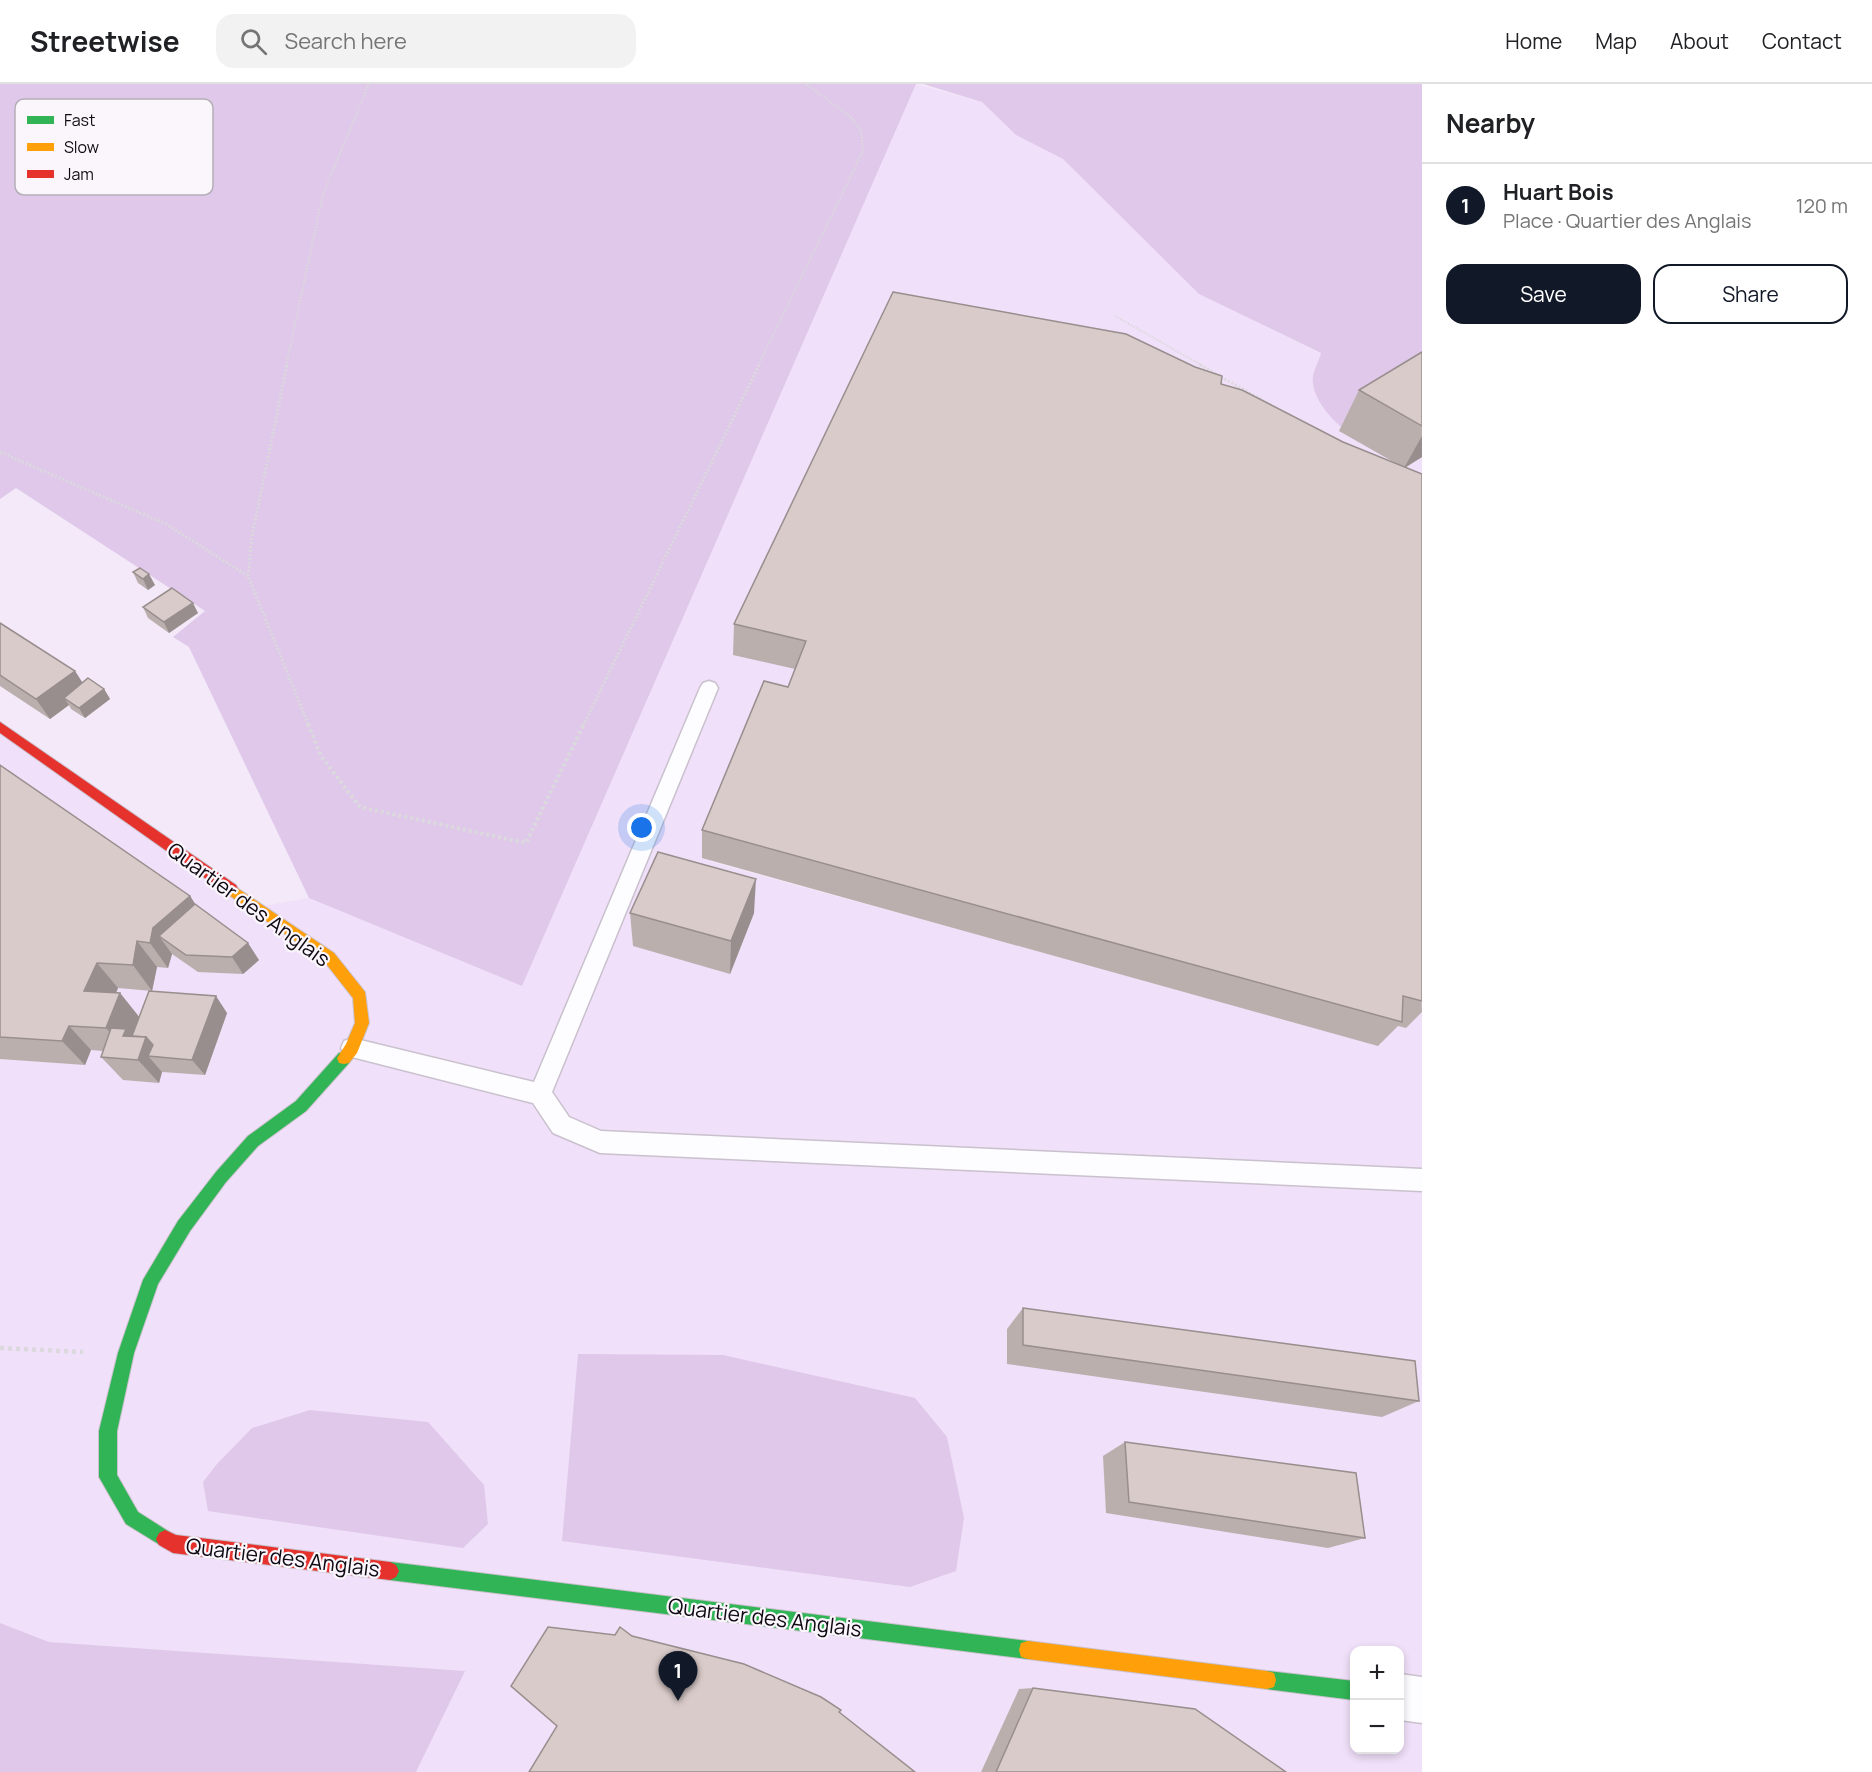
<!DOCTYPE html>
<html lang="en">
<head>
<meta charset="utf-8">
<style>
	body { margin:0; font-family:Manrope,sans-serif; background:#f2f2f2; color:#202124 }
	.controls { position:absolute; right:18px; bottom:18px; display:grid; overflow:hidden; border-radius:12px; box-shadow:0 3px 9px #0003 }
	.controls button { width:54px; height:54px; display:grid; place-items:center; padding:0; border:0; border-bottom:2px solid #e0e0e0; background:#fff; color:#202124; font:30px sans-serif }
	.you { position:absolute; left:642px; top:744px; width:21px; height:21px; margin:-15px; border:4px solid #fff; border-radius:50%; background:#1a73e8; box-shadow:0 0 0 9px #1a73e833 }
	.badge { display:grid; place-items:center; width:39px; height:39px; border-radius:50%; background:#111827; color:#fff; font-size:20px; font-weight:700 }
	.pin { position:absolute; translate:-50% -50px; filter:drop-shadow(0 2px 3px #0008) }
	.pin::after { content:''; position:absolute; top:32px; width:21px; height:18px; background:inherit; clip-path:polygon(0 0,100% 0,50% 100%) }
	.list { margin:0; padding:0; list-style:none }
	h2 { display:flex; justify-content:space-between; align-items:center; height:78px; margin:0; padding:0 24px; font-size:26px }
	h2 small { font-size:20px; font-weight:400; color:#757577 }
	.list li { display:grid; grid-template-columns:39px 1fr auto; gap:18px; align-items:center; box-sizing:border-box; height:84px; padding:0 24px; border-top:2px solid #e0e0e0 }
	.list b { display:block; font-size:22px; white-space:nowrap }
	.list p { margin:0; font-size:20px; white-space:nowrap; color:#757577 }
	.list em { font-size:20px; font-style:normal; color:#757577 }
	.actions { display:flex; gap:12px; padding:18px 24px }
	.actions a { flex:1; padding:14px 0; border:2px solid #111827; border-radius:18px; text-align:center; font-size:21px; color:#111827 }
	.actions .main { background:#111827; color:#fff }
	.icon { flex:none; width:33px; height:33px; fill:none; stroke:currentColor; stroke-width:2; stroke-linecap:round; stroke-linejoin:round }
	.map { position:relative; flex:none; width:1422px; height:1688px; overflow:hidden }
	header { display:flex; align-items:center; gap:36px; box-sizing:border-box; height:84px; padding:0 30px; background:#fff; border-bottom:2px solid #e0e0e0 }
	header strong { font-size:28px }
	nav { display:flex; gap:33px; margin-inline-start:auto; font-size:21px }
	.search { width:420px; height:54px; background:#f2f2f2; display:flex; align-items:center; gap:15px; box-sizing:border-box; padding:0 21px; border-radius:18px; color:#757577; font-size:22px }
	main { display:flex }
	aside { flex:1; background:#fff }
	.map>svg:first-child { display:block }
	.built { fill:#f0e0f9; fill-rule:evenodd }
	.green { fill:#dfc8ea }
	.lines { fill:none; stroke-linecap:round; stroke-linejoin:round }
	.lane-casing { stroke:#c9c1cd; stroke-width:3 }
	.street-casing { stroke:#c9c1cd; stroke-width:3 }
	.fast-casing { stroke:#c9c1cd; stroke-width:2 }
	.slow-casing { stroke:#c9c1cd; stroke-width:2 }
	.jam-casing { stroke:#c9c1cd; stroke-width:2 }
	.path-far3 { stroke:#dbd9dd; stroke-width:2; stroke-dasharray:1.5 1.5; stroke-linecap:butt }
	.path-far2 { stroke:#dbd9dd; stroke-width:3; stroke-dasharray:2 2; stroke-linecap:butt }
	.path-far1 { stroke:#dbd9dd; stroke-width:4; stroke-dasharray:3 3; stroke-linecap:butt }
	.path { stroke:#dbd9dd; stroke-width:4.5; stroke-dasharray:4 4; stroke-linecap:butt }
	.lane { fill:#fdfcfe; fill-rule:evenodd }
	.street { fill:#fdfcfe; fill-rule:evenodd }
	.fast { fill:#30b455; fill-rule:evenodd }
	.slow { fill:#ff9f0a; fill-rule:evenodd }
	.jam { fill:#e5322d; fill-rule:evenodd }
	.wall { fill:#bbafae }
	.shaded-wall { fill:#988e8d }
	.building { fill:#d9cbca; stroke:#988e8d; stroke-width:1.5 }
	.labels { text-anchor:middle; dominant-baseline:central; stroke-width:4.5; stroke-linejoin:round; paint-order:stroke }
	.near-street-label { font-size:21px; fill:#0f0a12; stroke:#faf6fc }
	.key { fill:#faf6fc; stroke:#b4afb6; stroke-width:1.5 }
	.key-label { font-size:16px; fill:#0f0a12 }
</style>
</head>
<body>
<header>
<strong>Streetwise</strong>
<div class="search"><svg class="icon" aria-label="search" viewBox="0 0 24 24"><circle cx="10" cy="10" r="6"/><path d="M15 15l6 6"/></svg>Search here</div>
<nav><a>Home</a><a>Map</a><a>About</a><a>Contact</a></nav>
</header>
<main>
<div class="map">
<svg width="1422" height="1688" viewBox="0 0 1422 1688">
	<rect width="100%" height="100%" fill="#f3e9f8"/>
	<path class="built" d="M916,0L982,18L1016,51L1063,75L1199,210L1322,270L1422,304V444L818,589L774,626L711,778L1382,961L1389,777L1422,785V1688H416L464,1587L49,1558L0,1539V643L257,823L309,814L522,902ZM1354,1566H1400V1666H1354Z"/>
	<g class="green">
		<polygon points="0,0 916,0 522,902 309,814 189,563 173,553 205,527 16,404 0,415"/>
		<path d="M923,0H1422V304L1345,346C1331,336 1310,311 1313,293C1314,285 1319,277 1321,269L1199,210L1063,75L1016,51L982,18Z"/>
		<polygon points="578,1270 723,1271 915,1314 947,1353 964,1434 956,1487 910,1503 562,1457"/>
		<polygon points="310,1326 428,1338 484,1401 488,1440 463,1464 208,1427 203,1398 217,1380 252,1344"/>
		<polygon points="0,1539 49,1558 465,1587 416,1688 0,1688"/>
	</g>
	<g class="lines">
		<defs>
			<polygon id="lane" points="709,597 715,599 718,604 552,1008 569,1033 601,1047 1422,1085 1422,1107 600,1069 553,1049 533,1019 344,971 341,964 344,957 352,954 534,998 700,604 703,599"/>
			<polygon id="street" points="1400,1590 1422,1593 1422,1639 1400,1636"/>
			<g id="fast">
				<polygon points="344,968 349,969 351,974 349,979 306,1027 258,1062 226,1098 190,1147 158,1200 134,1269 117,1347 117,1391 138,1428 171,1449 174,1455 171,1461 165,1464 126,1440 99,1393 99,1347 118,1269 143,1196 178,1137 216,1088 248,1052 296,1017 339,969"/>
				<polygon points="390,1478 1028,1557 1035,1559 1037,1566 1035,1573 1028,1575 390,1496 384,1493 381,1487 384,1481"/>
				<polygon points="1267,1587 1354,1597 1354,1616 1267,1605 1260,1603 1258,1596 1260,1589"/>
			</g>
			<g id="slow">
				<polygon points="231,800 334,869 365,908 369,939 357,969 349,979 344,980 339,979 337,974 346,960 355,939 353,914 324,877 226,809 224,805 226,801"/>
				<polygon points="1028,1557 1267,1587 1274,1589 1276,1596 1274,1603 1267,1605 1028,1575 1021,1573 1019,1566 1021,1559"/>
			</g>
			<g id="jam">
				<polygon points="0,638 236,801 238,805 236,809 226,809 0,649"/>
				<polygon points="165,1446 176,1451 390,1478 396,1481 399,1487 396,1493 390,1496 173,1469 159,1461 156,1455 159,1449"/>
			</g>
		</defs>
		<use href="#lane" class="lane-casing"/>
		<use href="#street" class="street-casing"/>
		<use href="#fast" class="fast-casing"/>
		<use href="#slow" class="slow-casing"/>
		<use href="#jam" class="jam-casing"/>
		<g class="path-far3">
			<polyline points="1115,232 1203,282"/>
			<polyline points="286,282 323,110 369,0"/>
			<polyline points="758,282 863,67 861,47 851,33 806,0"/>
		</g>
		<g class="path-far2">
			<polyline points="1200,281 1271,321"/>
			<polyline points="0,368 166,440 248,492 309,642"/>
			<polyline points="248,492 252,452 287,281"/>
			<polyline points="583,642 759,281"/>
		</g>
		<polyline class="path-far1" points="308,640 321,672 360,723 526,759 584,640"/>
		<polyline class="path" points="0,1264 83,1268"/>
		<use href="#lane" class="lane"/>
		<use href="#street" class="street"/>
		<use href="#fast" class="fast"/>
		<use href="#slow" class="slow"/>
		<use href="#jam" class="jam"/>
	</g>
	<g class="wall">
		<polygon points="1422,268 1422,373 1405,384 1422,928 1406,944 1398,942 1378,962 702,774 702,746 788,603 795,585 733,571 734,540 1221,300 1343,358 1397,380 1339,347 1359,306"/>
		<polygon points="133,488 155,501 148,506 138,499"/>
		<polygon points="143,523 198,529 169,549 148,534"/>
		<polygon points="0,539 75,587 82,599 104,605 110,615 85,634 71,625 69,621 50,635 0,602"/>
		<polygon points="0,681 190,812 195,820 259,876 243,890 198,888 172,870 168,884 157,883 152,907 118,904 116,909 120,909 139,933 227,929 205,991 162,988 159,999 123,996 101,973 103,967 91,966 85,981 0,975"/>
		<polygon points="630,829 754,829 730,890 633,862"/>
		<polygon points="1023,1224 1419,1317 1382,1333 1007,1280 1007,1245"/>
		<polygon points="1125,1358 1365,1454 1328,1464 1106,1429 1103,1372"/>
		<polygon points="1033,1604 1286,1688 981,1688 1019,1605"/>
	</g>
	<g class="shaded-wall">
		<polygon points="1422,352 1422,373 1404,384"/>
		<polygon points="149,490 155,501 148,506 143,495"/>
		<polygon points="193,519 198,529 169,549 164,538"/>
		<polygon points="75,587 88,607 64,614 69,621 50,635 36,615"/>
		<polygon points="104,605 110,615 85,634 79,624"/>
		<polygon points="756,795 754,829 730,890 731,857"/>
		<polygon points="190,812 207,838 159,852 172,870 168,884 150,859 153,844"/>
		<polygon points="137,857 157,883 152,907 133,881"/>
		<polygon points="248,859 259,876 243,890 232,873"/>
		<polygon points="97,879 118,904 106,932 84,907"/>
		<polygon points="120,909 140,934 127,968 106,944"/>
		<polygon points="216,912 227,929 205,991 192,976"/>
		<polygon points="69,942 91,966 85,981 62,957"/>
		<polygon points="146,953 163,973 148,972 162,988 159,999 138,976"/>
	</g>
	<g class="building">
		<polygon points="893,208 1126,250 1195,283 1222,292 1221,300 1242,306 1343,358 1422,390 1422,917 1403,912 1402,938 702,746 764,597 788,603 806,557 734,540"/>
		<polygon points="1422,268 1422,342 1359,306"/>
		<polygon points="140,484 149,490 143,495 133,488"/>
		<polygon points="172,504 193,519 164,538 143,523"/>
		<polygon points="0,539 75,587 36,615 0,591"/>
		<polygon points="88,594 104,605 79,624 64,614"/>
		<polygon points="0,681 190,812 153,844 150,859 137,857 133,881 97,879 84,907 120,909 106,944 69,942 62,957 0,953"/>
		<polygon points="658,768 756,795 731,857 630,829"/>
		<polygon points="195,820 248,859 232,873 186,871 159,852"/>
		<polygon points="149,907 216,912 192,976 148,972 153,961 146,953 132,952"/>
		<polygon points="111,944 126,945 123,952 146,953 138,976 101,973"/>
		<polygon points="1023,1224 1415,1277 1419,1317 1023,1261"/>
		<polygon points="1125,1358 1356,1389 1365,1454 1129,1418"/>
		<polygon points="548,1543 615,1551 620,1543 632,1552 744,1580 821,1613 841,1626 839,1628 915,1688 529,1688 557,1642 511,1602"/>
		<polygon points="1033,1604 1195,1625 1286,1688 996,1688"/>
	</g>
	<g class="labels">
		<g class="near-street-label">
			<text transform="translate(249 820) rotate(36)">Quartier des Anglais</text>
			<text transform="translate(283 1473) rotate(7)">Quartier des Anglais</text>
			<text transform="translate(765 1533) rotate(7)">Quartier des Anglais</text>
		</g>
	</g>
	<rect x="15" y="15" width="198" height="96" rx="9" class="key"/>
	<rect x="27" y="32" width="27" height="8" fill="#30b455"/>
	<rect x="27" y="59" width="27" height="8" fill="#ff9f0a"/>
	<rect x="27" y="86" width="27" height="8" fill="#e5322d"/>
	<g class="key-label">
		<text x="64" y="42">Fast</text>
		<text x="64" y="69">Slow</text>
		<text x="64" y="96">Jam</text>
	</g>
</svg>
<div class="controls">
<button>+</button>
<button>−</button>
</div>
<div class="you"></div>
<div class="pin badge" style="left:678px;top:1617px">1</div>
</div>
<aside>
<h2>Nearby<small></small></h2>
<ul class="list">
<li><span class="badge">1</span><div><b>Huart Bois</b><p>Place · Quartier des Anglais</p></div><em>120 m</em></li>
</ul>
<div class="actions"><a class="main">Save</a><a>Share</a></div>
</aside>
</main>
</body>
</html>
